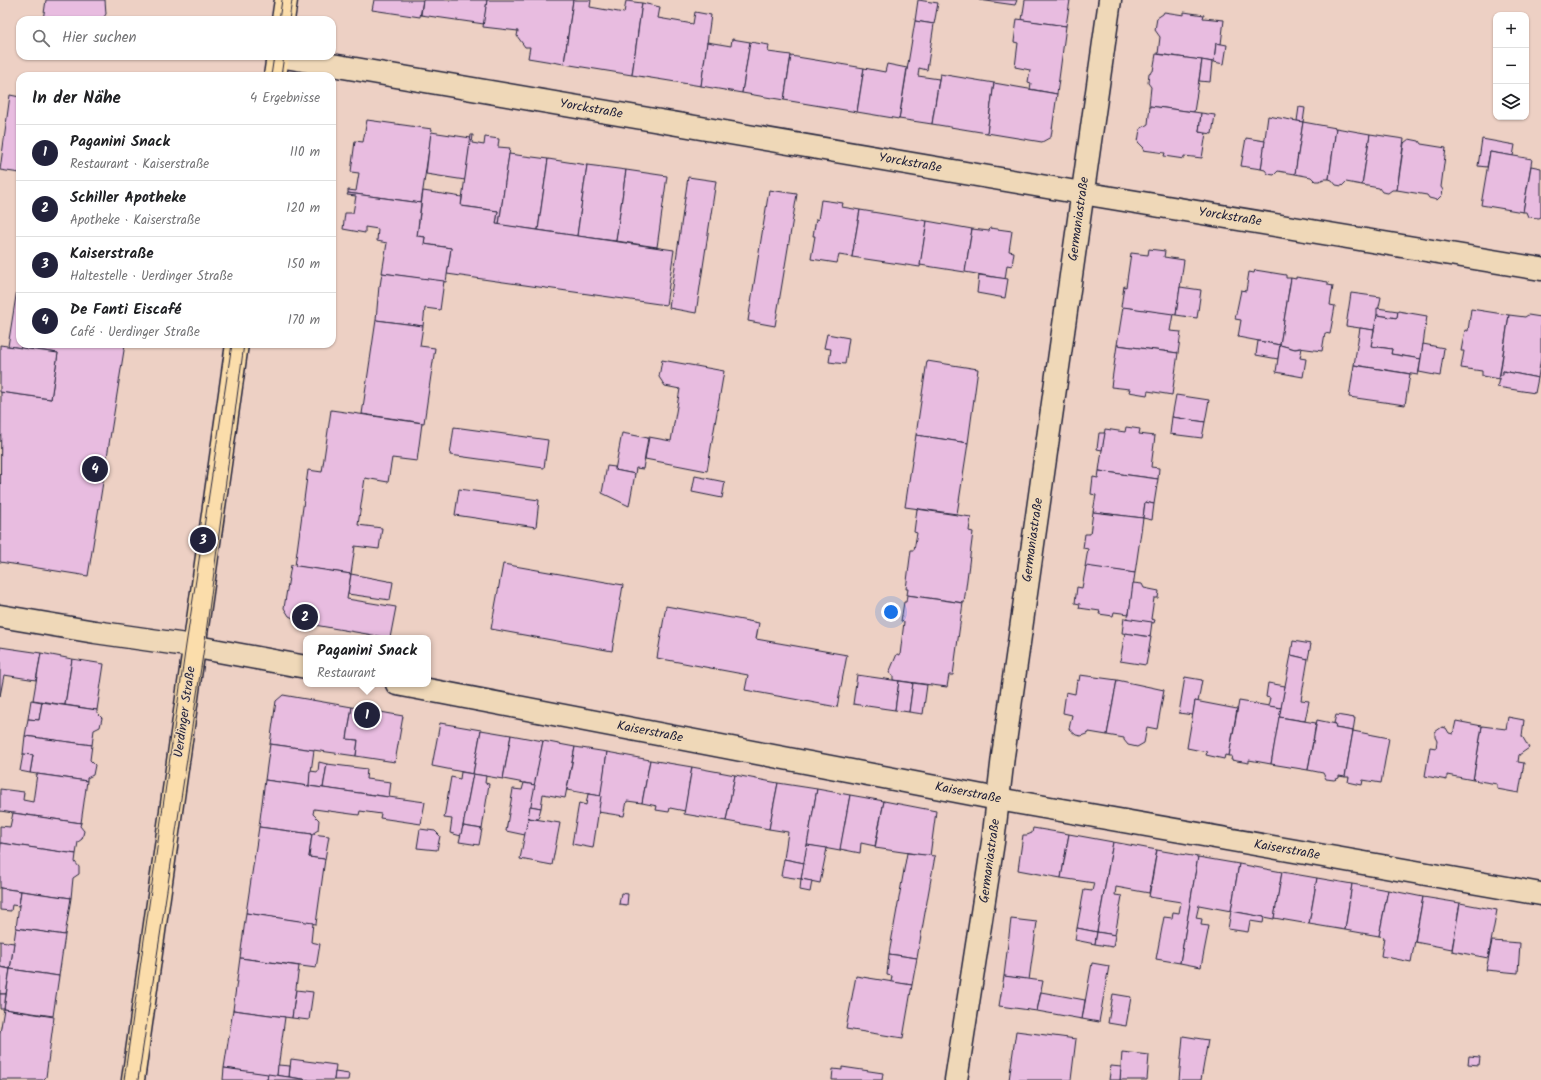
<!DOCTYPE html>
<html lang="de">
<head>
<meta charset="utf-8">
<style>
	body { margin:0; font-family:Kalam,sans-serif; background:#f2f2f2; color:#202124 }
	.controls { position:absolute; right:12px; top:12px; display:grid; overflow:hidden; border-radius:8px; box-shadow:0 1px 3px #0004 }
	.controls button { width:36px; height:36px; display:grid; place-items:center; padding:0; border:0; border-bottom:1px solid #e0e0e0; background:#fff; color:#202124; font:20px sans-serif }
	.you { position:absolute; left:891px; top:612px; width:14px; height:14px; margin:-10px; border:3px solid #fff; border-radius:50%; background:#1a73e8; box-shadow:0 0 0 6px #1a73e833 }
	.badge { display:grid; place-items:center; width:26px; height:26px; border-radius:50%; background:#22223b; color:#fff; font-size:13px; font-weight:700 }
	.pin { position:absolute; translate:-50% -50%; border:2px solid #fff; box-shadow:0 1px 4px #0006 }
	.popup { position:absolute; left:303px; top:635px; width:128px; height:52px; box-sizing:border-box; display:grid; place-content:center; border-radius:8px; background:#fff; filter:drop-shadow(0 1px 3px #0005); font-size:13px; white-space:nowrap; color:#757577 }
	.popup b { font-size:15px; color:#202124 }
	.popup::after { content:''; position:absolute; left:50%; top:100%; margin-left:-8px; border:8px solid transparent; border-top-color:#fff }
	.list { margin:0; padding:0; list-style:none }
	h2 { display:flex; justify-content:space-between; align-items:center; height:52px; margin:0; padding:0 16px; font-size:17px }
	h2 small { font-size:13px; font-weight:400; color:#757577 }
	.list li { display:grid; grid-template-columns:26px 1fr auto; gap:12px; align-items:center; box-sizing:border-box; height:56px; padding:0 16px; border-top:1px solid #e0e0e0 }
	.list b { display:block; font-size:15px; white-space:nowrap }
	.list p { margin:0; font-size:13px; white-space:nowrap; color:#757577 }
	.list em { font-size:13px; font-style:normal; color:#757577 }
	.icon { flex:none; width:22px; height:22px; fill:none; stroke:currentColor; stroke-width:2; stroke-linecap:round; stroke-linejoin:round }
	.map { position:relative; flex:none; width:1541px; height:1080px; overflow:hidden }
	.search { position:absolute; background:#fff; box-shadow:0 1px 3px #0004; left:16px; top:16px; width:320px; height:44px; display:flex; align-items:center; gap:10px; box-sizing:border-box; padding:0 14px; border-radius:12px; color:#757577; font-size:15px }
	.panel { position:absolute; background:#fff; box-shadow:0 1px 3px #0004; left:16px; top:72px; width:320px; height:276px; border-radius:12px }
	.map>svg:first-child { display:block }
	.building { fill:#e8bce0; stroke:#22223b }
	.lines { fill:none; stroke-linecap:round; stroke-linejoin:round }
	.minor-casing { stroke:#22223b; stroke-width:25 }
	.major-casing { stroke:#22223b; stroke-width:25 }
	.minor { stroke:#efd8b8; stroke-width:22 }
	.major { stroke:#fbddab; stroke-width:22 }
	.tram { stroke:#22223b; stroke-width:1 }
	.labels { text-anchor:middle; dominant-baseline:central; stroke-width:3; stroke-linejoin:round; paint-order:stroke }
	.street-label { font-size:13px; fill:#22223b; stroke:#efd8b8 }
</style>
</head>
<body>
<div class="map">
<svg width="1541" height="1080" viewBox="0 0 1541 1080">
	<rect width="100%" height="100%" fill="#edd0c4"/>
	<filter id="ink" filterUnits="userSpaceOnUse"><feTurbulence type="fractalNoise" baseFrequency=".025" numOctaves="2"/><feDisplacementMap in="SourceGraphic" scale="8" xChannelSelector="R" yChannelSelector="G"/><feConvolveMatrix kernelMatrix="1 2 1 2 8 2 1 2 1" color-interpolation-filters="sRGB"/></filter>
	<g filter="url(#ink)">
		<g class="building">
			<polygon points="46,0 105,0 106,14 102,20 43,20"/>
			<polygon points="374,0 423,0 420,17 372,10"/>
			<polygon points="423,0 487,0 484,24 421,15"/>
			<polygon points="487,0 573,0 564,64 528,58 530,47 525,47 517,36 518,31 483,27"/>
			<polygon points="573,0 591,0 590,7 624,13 626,1 642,3 632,75 564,64"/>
			<polygon points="918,0 938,3 934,24 915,21"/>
			<polygon points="979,0 1017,0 1015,5"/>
			<polygon points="1025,0 1070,0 1066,26 1022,20"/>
			<polygon points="642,3 660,7 658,18 693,24 695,12 711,15 701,86 632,75"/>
			<polygon points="1164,12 1184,15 1184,12 1204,15 1203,18 1224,20 1221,44 1216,43 1214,62 1158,54 1160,37 1155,30 1157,18 1163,14"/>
			<polygon points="1017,19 1066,26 1057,94 1030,89 1031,83 1028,82 1030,70 1015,67 1018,43 1014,42"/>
			<polygon points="915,21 934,24 927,70 919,68 918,76 939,79 932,124 899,119"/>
			<polygon points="732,39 750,42 742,93 701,86 707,42 731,46"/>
			<polygon points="750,42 769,45 768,52 791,55 784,100 742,93"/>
			<polygon points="1216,43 1227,45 1224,64 1214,62"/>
			<polygon points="1156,54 1202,60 1194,112 1149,106 1151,87 1148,83 1149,73 1153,71"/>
			<polygon points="791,56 864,68 857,112 784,100"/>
			<polygon points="1202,60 1212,62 1210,82 1199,81"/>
			<polygon points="887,64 907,68 899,119 857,112 864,68 885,72"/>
			<polygon points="940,74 994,83 987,133 932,124"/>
			<polygon points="994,83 1057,94 1051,137 1042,142 987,133"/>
			<polygon points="10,95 20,97 20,173 0,170"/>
			<polygon points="1150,106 1201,113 1199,132 1206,133 1202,158 1184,156 1184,159 1164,156 1165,153 1143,150 1144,148 1138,142 1140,129 1148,124"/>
			<polygon points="1299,107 1305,108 1303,122 1297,121"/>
			<polygon points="1201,113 1215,115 1212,134 1199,132"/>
			<polygon points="1268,116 1303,122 1295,174 1278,171 1274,175 1268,174 1265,170 1261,169"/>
			<polygon points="367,120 432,129 421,203 348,193 348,190 356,191 359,173 351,172 355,141 363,142"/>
			<polygon points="1303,122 1336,128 1329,179 1324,179 1319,181 1315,181 1311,177 1295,174"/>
			<polygon points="1336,128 1370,134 1362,185 1346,182 1342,186 1336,185 1332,180 1329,179"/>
			<polygon points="431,132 471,138 465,180 426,174"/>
			<polygon points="1370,134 1404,139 1397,190 1392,190 1388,193 1382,192 1379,188 1362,185"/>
			<polygon points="471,135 473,135 472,143 484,145 485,137 499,139 498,147 510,148 499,225 496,224 498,211 461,206"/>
			<polygon points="1246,138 1265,141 1261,169 1241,166"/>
			<polygon points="1409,139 1419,141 1421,144 1446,148 1441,187 1443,190 1442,195 1437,200 1429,198 1427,195 1397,190 1404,143"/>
			<polygon points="1482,139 1515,145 1513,156 1490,152 1487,167 1478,166"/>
			<polygon points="1490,152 1532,159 1523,212 1481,205"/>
			<polygon points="509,154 548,159 538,230 499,225"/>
			<polygon points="548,159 587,165 577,236 538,230"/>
			<polygon points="587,165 626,170 616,241 577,236"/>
			<polygon points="1531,166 1541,168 1541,217 1539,218 1528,217 1526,212 1523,212"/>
			<polygon points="626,170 667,176 657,247 616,241"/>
			<polygon points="688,177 716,181 696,313 669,308"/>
			<polygon points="769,190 797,194 775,326 748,321"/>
			<polygon points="423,191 462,197 461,206 498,211 496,224 674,250 666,305 447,274 451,248 424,244 425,237 417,236"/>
			<polygon points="348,193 421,203 417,236 425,237 424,244 451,248 446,282 382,273 387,243 377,241 378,229 365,227 365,233 343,229 345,213 353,213 356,196 347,195"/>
			<polygon points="821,200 843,203 842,207 860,210 852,257 839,255 837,263 811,259 815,236 813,236 816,219 818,220"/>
			<polygon points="860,210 927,221 920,267 852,257"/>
			<polygon points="927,221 972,229 965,272 920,265"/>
			<polygon points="990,228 1012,231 1009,251 1014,252 1012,266 1007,265 1005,279 965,272 972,229 989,231"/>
			<polygon points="1149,249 1165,251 1164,257 1184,260 1176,315 1121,307 1124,286 1126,287 1131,253 1148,255"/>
			<polygon points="1255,270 1286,275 1286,278 1291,278 1280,345 1238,337 1241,320 1235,319 1241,290 1246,291 1249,272 1254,273"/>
			<polygon points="20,271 20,344 125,344 88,576 0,562 1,392 51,399 58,353 8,346"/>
			<polygon points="382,273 444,281 440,310 425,308 423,326 376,320 379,286 380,286"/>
			<polygon points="979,275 1008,279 1005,298 977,293"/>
			<polygon points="1296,277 1328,282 1328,285 1333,286 1330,305 1335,306 1330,334 1325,333 1322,351 1299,348 1295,349 1280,345 1291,278 1296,279"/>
			<polygon points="1180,287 1201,290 1197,318 1176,315"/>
			<polygon points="1351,293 1381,297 1374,330 1346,326"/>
			<polygon points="1123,307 1173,314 1170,331 1181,332 1178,353 1117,345"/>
			<polygon points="1377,308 1398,311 1397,318 1377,315"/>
			<polygon points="1471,309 1509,315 1499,379 1482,376 1482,371 1461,368 1464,351 1461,351 1465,330 1468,331"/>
			<polygon points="1398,311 1427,316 1421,359 1391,354 1392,349 1371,346 1377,315 1397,318"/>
			<polygon points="1509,315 1525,317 1528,315 1541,317 1541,357 1538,378 1503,371 1503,375 1500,375"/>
			<polygon points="376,320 423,326 420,346 435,348 424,423 362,414"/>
			<polygon points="1360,328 1374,330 1371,346 1392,349 1391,354 1421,359 1418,375 1354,365"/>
			<polygon points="827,334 849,338 845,364 829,362 831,349 824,348"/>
			<polygon points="1258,341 1280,345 1278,359 1256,355"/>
			<polygon points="1423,344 1444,348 1440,376 1419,372"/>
			<polygon points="0,345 58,353 51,399 0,392"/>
			<polygon points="1117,345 1178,353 1172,395 1148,391 1147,395 1129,392 1130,389 1111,387"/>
			<polygon points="1280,345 1295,349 1302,348 1300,358 1306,359 1303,377 1276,372"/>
			<polygon points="662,360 724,371 707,471 645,459 649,437 671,441 680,389 665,386 659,377"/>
			<polygon points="927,361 978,369 968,443 916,435"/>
			<polygon points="1354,365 1410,374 1405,405 1349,397"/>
			<polygon points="1503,371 1538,378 1535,393 1497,387 1500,375 1503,375"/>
			<polygon points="1176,395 1209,400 1205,422 1172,417"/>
			<polygon points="331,410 422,423 417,461 392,458 388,482 365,478 358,525 382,528 379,549 355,546 351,574 295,566 308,470 322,472"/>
			<polygon points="1172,417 1205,422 1202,438 1170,434"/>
			<polygon points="454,427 548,440 544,468 450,455"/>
			<polygon points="1126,427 1140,429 1139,434 1155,436 1151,467 1159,468 1158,479 1099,471 1105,429 1125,432"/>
			<polygon points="622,433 648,438 643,469 636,468 635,474 615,470"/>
			<polygon points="1099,433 1105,433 1102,450 1097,449"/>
			<polygon points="916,435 968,443 957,514 905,507"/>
			<polygon points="607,466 615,467 615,470 635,474 629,506 602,493"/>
			<polygon points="1099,471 1158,479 1154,504 1145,502 1143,518 1093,512 1096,495 1091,494 1093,477 1098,478"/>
			<polygon points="695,476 725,482 722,498 692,492"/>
			<polygon points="459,489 539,500 536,527 455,515"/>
			<polygon points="1145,502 1154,504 1152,520 1143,518"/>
			<polygon points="917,509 971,517 969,531 973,532 964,603 907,595 908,589 906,589 911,550 914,550 917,533 914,532"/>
			<polygon points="1093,512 1143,518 1135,573 1085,567 1088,549 1083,548 1085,534 1090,534"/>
			<polygon points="503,564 623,585 612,651 491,629"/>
			<polygon points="291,565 351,574 347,599 396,607 390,638 303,623 289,616 284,608"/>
			<polygon points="1086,566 1135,573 1129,614 1114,612 1113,616 1099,614 1100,611 1079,608 1080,604 1075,603 1077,587 1082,588"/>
			<polygon points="351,574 393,582 390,600 348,594"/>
			<polygon points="1133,583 1142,584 1144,588 1159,591 1158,598 1154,598 1151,619 1155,620 1154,623 1126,619 1129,614"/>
			<polygon points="907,595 963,603 953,675 949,675 947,687 893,680 893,675 889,673 897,654 900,655 904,622 901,621 904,602 906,602"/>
			<polygon points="666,606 759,623 756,639 847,655 837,707 745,690 748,675 657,658"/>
			<polygon points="1124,618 1152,622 1150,637 1122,633"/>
			<polygon points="1125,633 1151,637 1146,665 1120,661"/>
			<polygon points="1293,641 1311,644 1308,659 1291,655"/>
			<polygon points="0,647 41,653 36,680 4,675 0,696"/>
			<polygon points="41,653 72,659 65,705 33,700"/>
			<polygon points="1291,655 1308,659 1301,700 1309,701 1305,721 1279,717"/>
			<polygon points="72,659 104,664 97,710 65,705"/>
			<polygon points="857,675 899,681 895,710 853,704"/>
			<polygon points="1080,675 1117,680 1107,735 1089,732 1089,733 1081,736 1076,735 1069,729 1072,715 1063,713 1066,692 1075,694 1077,680 1079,681"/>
			<polygon points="1185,677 1202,680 1198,702 1195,701 1193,715 1179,713"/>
			<polygon points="1117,680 1164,690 1157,729 1147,727 1144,743 1137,747 1128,745 1124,740 1124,738 1107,735"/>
			<polygon points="899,681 913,683 909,712 895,710"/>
			<polygon points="913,683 927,685 923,714 909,712"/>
			<polygon points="1268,683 1285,686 1281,708 1268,706 1270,698 1266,697"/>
			<polygon points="283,695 352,707 347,739 358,740 356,756 270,744 276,701"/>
			<polygon points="31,700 42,702 39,720 28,719"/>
			<polygon points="1195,701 1237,709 1229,756 1225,755 1224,759 1206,755 1207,752 1187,748"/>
			<polygon points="1239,701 1281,708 1271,764 1249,760 1249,763 1231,760 1232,756 1229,756"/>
			<polygon points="42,702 97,710 97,713 102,718 100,727 94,730 92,745 25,736 28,719 39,720"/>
			<polygon points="352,707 403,716 395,762 356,756 358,740 347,739"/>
			<polygon points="1336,715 1355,718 1353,731 1335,728 1336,724 1334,723"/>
			<polygon points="1279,717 1316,723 1308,770 1271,764"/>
			<polygon points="1508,717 1524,720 1522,736 1529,748 1519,755 1518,762 1524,763 1519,793 1497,789 1497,784 1473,780 1482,726 1506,729"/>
			<polygon points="1317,720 1336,724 1335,728 1353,731 1345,777 1339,776 1339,778 1334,780 1326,779 1323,773 1308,770"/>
			<polygon points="1456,721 1482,726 1473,780 1447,775 1447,780 1425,776 1430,747 1436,748 1437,741 1435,737 1435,732 1442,727 1446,728 1449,733 1453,734"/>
			<polygon points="440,723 481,730 473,774 432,766"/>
			<polygon points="481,730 511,735 503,779 473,774"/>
			<polygon points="1353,731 1389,738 1381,783 1363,780 1362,785 1348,782 1349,777 1345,777"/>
			<polygon points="511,735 543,741 535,785 503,779"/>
			<polygon points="25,736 92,745 90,760 95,765 93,775 87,778 87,781 30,773 33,755 23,754"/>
			<polygon points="543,741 575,747 565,798 543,794 541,808 530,806"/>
			<polygon points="270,744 314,750 309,786 265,780"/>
			<polygon points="575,747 607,752 601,796 567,790"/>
			<polygon points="607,752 650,760 642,803 627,801 624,816 598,812"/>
			<polygon points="23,754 33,755 30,773 20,771"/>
			<polygon points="650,760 692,767 685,811 670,808 669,812 656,810 657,806 642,803"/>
			<polygon points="319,762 327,764 323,788 309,786 310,771 318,772"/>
			<polygon points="327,764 367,769 366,779 391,782 389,797 323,788"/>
			<polygon points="692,767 735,775 726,821 684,814"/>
			<polygon points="461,772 473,774 461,836 450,833 452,819 444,818 451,777 460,779"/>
			<polygon points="37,774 87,781 81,823 0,811 0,789 24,792 23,800 33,802"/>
			<polygon points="473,774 486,776 485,783 489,784 482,829 463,826"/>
			<polygon points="735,775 778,783 769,829 726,821"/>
			<polygon points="265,780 425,802 421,824 380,818 381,814 360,811 359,815 314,809 313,814 319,820 318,830 312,834 259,827"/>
			<polygon points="524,783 535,785 525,835 506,831 513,789 522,790"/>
			<polygon points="778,783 817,789 804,863 784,859 788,832 769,829"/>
			<polygon points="817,789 850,795 840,851 807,845"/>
			<polygon points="588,794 601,796 593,848 572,844 579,803 586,805"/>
			<polygon points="850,795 884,801 875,846 861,843 860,853 840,849"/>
			<polygon points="884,801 936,811 930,856 875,848"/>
			<polygon points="530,806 541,808 538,819 528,818"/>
			<polygon points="13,813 81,823 80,826 84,831 82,839 78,842 76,854 0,843 0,826 10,827"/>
			<polygon points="528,818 560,823 552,865 520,859"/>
			<polygon points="463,826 482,829 479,845 459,842"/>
			<polygon points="259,827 312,834 309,857 325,859 316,924 246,913"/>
			<polygon points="1033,828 1069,834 1061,878 1018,870 1023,835 1027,835 1032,833"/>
			<polygon points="420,829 435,831 440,836 437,850 417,848"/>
			<polygon points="312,834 329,836 325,859 309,857"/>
			<polygon points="1069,834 1113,842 1097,932 1077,928 1084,890 1092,891 1094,883 1061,878"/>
			<polygon points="1113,842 1157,850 1149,893 1116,887 1115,895 1122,896 1115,935 1097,932"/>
			<polygon points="1,843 76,854 75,862 79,867 79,874 73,878 71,898 0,888 0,854"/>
			<polygon points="807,845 827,848 820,883 801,879"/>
			<polygon points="1157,850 1198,857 1180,963 1156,959 1164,917 1172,918 1173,912 1179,913 1181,902 1149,897"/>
			<polygon points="907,853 935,856 917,958 889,954"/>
			<polygon points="1198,857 1239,864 1231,911 1199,905 1196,918 1202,919 1201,925 1209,926 1201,967 1180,963"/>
			<polygon points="784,859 804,863 801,879 781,876"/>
			<polygon points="1239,864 1282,872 1274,919 1231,911"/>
			<polygon points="1282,872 1317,878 1309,924 1274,918"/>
			<polygon points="1317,878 1352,884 1345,930 1309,924"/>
			<polygon points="801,879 812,881 810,892 800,890"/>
			<polygon points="1352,884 1388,890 1379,936 1345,930"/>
			<polygon points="0,888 21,891 19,906 12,905 11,911 0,910"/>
			<polygon points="1388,890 1423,897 1411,962 1381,956 1384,937 1379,936"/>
			<polygon points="21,891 71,898 65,935 16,928"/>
			<polygon points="621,893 628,894 627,905 619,904"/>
			<polygon points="1423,897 1460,903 1452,949 1415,942"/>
			<polygon points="1460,903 1497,910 1488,958 1452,951"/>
			<polygon points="1231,911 1264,917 1263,923 1250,921 1248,932 1228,929"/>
			<polygon points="246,913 313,923 311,942 320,944 316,968 240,958"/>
			<polygon points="1011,919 1037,922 1029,980 1004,976"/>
			<polygon points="16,928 65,935 59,976 10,969"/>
			<polygon points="1077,928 1097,932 1095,944 1075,940"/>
			<polygon points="1097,932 1115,935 1113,947 1095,944"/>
			<polygon points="0,941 14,943 10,969 0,967"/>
			<polygon points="1492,941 1520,943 1518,973 1486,970"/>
			<polygon points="889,954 917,958 912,985 891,982 892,976 887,975"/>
			<polygon points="240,958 299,966 292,1018 233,1010"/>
			<polygon points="1092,963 1109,966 1099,1022 1082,1019"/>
			<polygon points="0,967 10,969 6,994 0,994"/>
			<polygon points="10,969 59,976 53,1016 4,1009"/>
			<polygon points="856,976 912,985 903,1038 846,1029"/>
			<polygon points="1004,976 1043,981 1037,1011 999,1006"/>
			<polygon points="296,990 313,992 309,1020 292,1018"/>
			<polygon points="1041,992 1085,1000 1082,1019 1037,1011"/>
			<polygon points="0,994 6,994 4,1009 0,1009"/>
			<polygon points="1113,994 1131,997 1126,1026 1108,1023"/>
			<polygon points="4,1009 54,1017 46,1077 43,1080 0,1080 0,1033"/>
			<polygon points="233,1010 285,1017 277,1076 224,1068"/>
			<polygon points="1016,1031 1076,1039 1071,1080 1009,1080"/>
			<polygon points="1183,1036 1208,1040 1201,1080 1179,1080"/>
			<polygon points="1122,1052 1149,1055 1147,1080 1120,1080"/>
			<polygon points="1469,1056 1480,1057 1479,1065 1468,1064"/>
			<polygon points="291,1059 336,1065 334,1080 309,1080 289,1077"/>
			<polygon points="278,1065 290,1066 289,1077 277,1076"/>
			<polygon points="1111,1066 1121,1067 1120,1080 1109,1080"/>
			<polygon points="842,1067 883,1073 882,1080 832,1080 833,1069 842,1070"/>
			<polygon points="224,1068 268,1074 267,1080 223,1080"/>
			<polygon points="335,1072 349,1074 348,1080 334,1080"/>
			<polygon points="268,1074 289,1077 309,1080 267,1080"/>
		</g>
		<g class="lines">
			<defs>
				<g id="minor">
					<polyline points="279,56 1082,193 1541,269"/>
					<polyline points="0,616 95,632 186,645 306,667"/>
					<polyline points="397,684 998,799 1541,894"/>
					<polyline points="956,1080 993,842 1003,756 1110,0"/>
				</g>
				<g id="major">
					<polyline points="283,20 286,0"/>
					<polyline points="275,76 278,56"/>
					<polyline points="133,1080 237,344"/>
				</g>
			</defs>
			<use href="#minor" class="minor-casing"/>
			<use href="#major" class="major-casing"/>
			<use href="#minor" class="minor"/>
			<use href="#major" class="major"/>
			<g class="tram">
				<polyline points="279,20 282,0"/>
				<polyline points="289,20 292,0"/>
				<polyline points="271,76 274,56"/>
				<polyline points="281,76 284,56"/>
				<polyline points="124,1080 186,645 232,344"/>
				<polyline points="138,1080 204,648 244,344"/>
			</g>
		</g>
	</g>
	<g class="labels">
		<g class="street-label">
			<text transform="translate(591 109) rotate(10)">Yorckstraße</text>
			<text transform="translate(910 163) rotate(10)">Yorckstraße</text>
			<text transform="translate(1230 217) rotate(9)">Yorckstraße</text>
			<text transform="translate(1079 219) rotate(-82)">Germaniastraße</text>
			<text transform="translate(1033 540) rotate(-82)">Germaniastraße</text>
			<text transform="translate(185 712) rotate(-82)">Uerdinger Straße</text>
			<text transform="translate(650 732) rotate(11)">Kaiserstraße</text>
			<text transform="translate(968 793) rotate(11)">Kaiserstraße</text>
			<text transform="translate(1287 850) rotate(10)">Kaiserstraße</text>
			<text transform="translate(990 861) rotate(-82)">Germaniastraße</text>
		</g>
	</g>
</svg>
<div class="controls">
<button>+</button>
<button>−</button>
<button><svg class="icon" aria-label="layers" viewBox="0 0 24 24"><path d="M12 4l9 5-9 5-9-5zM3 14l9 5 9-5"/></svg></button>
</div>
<div class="you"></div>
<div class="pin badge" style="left:367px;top:715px">1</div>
<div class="popup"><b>Paganini Snack</b>Restaurant</div>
<div class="pin badge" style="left:305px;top:617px">2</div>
<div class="pin badge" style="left:203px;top:540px">3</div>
<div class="pin badge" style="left:95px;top:469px">4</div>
<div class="search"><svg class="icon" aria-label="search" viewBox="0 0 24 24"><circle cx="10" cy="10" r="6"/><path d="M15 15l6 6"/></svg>Hier suchen</div>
<section class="panel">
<h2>In der Nähe<small>4 Ergebnisse</small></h2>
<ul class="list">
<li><span class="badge">1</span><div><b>Paganini Snack</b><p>Restaurant · Kaiserstraße</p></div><em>110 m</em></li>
<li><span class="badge">2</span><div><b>Schiller Apotheke</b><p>Apotheke · Kaiserstraße</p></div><em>120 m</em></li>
<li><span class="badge">3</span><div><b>Kaiserstraße</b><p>Haltestelle · Uerdinger Straße</p></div><em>150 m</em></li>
<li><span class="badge">4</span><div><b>De Fanti Eiscafé</b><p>Café · Uerdinger Straße</p></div><em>170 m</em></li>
</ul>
</section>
</div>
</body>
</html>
